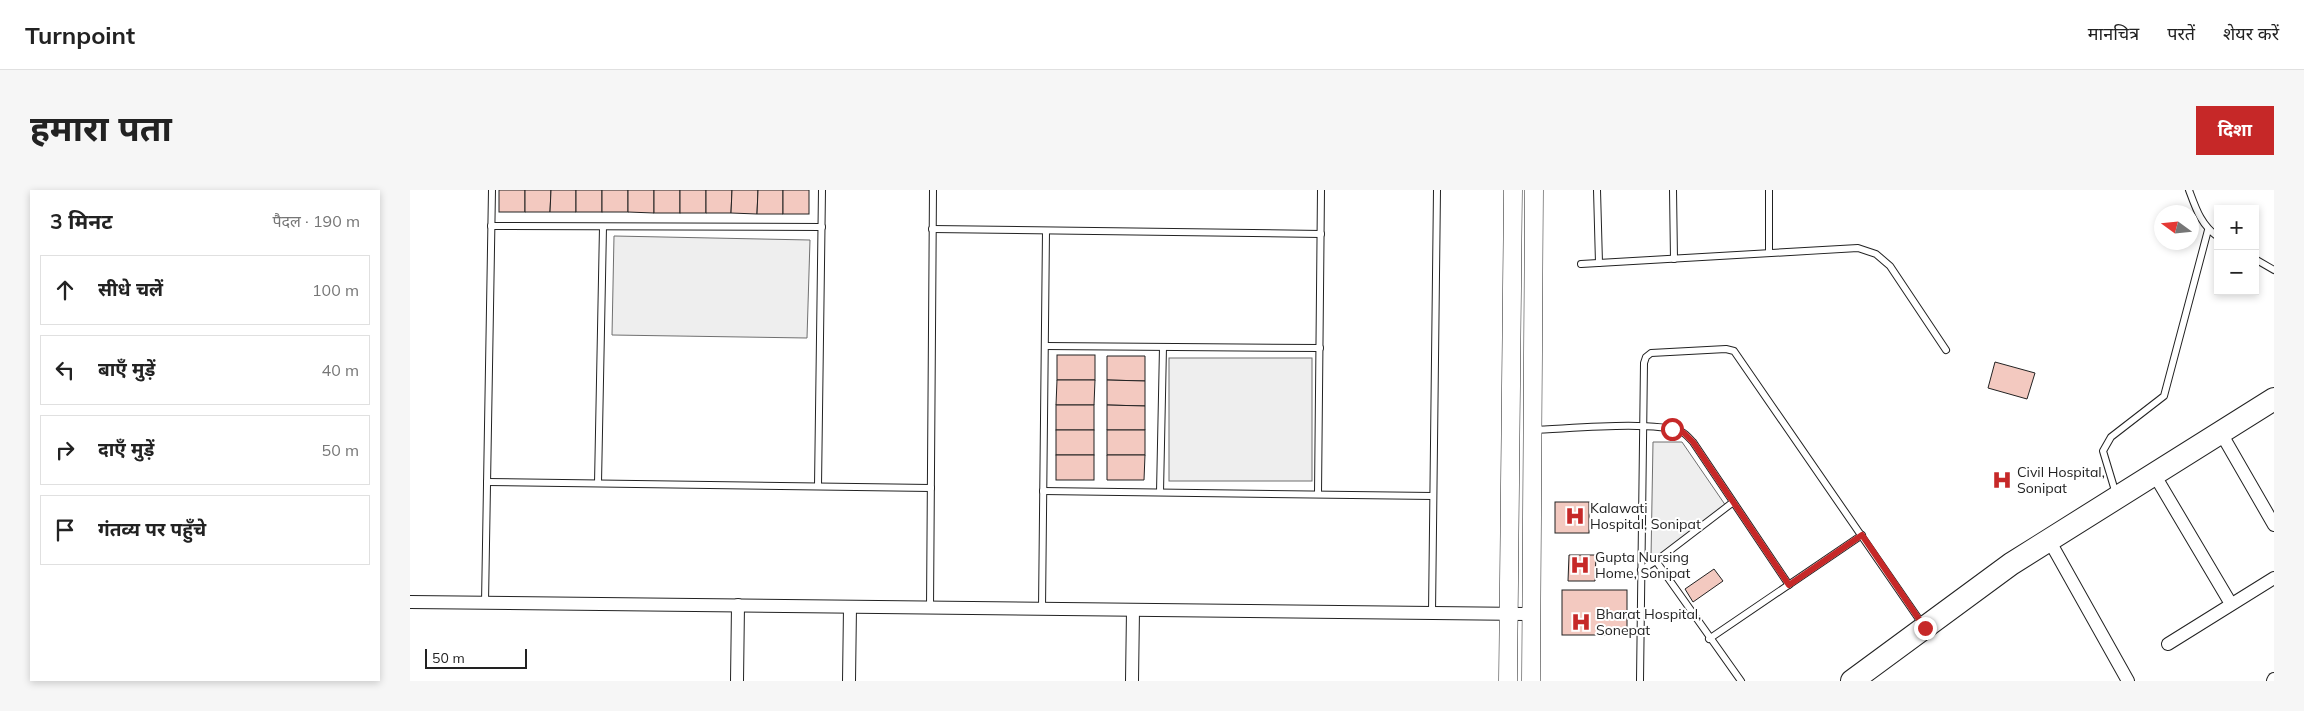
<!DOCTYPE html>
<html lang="hi">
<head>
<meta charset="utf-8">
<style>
	body { margin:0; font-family:Mulish,"Noto Sans Devanagari",sans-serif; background:#f6f6f6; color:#222 }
	.controls { position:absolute; right:15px; top:15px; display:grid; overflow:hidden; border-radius:0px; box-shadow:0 2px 8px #0003 }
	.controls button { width:45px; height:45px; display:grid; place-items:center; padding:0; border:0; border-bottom:1px solid #e0e0e0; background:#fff; color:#222; font:25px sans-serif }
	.compass { position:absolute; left:1744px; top:15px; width:45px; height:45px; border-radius:50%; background:#fff; box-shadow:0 2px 8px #0003; rotate:285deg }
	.scale { position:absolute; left:15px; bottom:12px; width:102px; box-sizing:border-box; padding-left:5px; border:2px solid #222; border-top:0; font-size:14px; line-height:18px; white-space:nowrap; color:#222; -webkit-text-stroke:4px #fff; paint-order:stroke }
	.stop { position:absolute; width:15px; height:15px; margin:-11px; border:4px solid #c62828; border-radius:50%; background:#fff }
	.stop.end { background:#c62828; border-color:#fff; box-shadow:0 1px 5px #0008 }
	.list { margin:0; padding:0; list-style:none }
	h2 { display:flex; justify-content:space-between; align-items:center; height:65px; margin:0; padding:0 20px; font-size:21px }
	h2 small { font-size:16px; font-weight:400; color:#767676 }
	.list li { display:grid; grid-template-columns:32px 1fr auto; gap:15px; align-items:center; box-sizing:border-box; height:70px; margin:0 10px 10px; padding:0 10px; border:1px solid #e0e0e0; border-radius:0px }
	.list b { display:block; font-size:19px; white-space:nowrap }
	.list em { font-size:16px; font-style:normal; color:#767676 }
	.icon { flex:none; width:28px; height:28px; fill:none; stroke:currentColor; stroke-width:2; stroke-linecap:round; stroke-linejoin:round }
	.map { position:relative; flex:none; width:1864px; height:491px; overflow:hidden; border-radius:0px }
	header { display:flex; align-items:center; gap:30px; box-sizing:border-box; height:70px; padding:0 25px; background:#fff; border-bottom:1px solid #e0e0e0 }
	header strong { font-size:24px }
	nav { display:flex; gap:28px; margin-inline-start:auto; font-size:18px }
	.intro { display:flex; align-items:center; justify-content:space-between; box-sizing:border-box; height:120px; padding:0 30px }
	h1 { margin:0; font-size:35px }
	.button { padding:12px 22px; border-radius:0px; background:#c62828; color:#fff; font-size:18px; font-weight:700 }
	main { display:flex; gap:30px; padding:0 30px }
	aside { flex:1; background:#fff; border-radius:0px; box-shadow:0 2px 8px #0003 }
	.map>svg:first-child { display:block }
	.green { fill:#eee; stroke:#6f6f6f }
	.building { fill:#f3c9c0; stroke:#222 }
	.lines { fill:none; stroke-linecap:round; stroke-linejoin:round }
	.lane-casing { stroke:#222; stroke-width:8 }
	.street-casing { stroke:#222; stroke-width:14 }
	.secondary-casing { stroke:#222; stroke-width:19 }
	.highway-casing { stroke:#222; stroke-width:24 }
	.lane { stroke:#fff; stroke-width:6 }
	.street { stroke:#fff; stroke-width:12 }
	.secondary { stroke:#fff; stroke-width:18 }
	.highway { stroke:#fff; stroke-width:22 }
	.route { stroke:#c62828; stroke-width:6 }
	.labels { text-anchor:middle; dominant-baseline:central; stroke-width:4; stroke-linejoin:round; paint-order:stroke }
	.poi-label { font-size:14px; fill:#222; stroke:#fff; text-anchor:start }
</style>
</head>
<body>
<header>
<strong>Turnpoint</strong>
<nav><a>मानचित्र</a><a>परतें</a><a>शेयर करें</a></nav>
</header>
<div class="intro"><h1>हमारा पता</h1><a class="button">दिशा</a></div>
<main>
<aside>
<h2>3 मिनट<small>पैदल · 190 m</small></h2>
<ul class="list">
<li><svg class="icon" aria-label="ahead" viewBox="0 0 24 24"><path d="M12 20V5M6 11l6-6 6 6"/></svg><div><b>सीधे चलें</b></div><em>100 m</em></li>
<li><svg class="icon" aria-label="left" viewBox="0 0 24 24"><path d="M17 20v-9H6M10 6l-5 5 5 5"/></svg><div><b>बाएँ मुड़ें</b></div><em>40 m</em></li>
<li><svg class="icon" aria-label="right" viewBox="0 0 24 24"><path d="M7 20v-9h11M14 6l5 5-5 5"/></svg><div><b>दाएँ मुड़ें</b></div><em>50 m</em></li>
<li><svg class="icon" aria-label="arrive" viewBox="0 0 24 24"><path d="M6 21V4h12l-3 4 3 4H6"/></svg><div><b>गंतव्य पर पहुँचे</b></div></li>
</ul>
</aside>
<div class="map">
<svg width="1864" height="491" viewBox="0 0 1864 491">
	<rect width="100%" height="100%" fill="#fff"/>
	<g class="green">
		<polygon points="204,46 400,50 397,148 202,145"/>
		<rect x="759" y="168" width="143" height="123"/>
		<polygon points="1243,252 1272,252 1316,316 1252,372 1241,368"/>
	</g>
	<g class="building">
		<rect x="89" y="0" width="26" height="22"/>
		<polygon points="115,0 141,0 140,22 115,22"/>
		<polygon points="141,0 166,0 166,22 140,22"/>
		<rect x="166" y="0" width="26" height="22"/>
		<rect x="192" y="0" width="26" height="22"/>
		<polygon points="218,0 244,0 244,23 218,22"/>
		<rect x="244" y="0" width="26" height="23"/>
		<rect x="270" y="0" width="26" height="23"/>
		<polygon points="296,0 322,0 321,23 296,23"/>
		<polygon points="322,0 348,0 347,24 321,23"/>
		<polygon points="348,0 373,0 373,24 347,24"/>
		<rect x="373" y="0" width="26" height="24"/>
		<rect x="647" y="165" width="38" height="25"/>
		<polygon points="697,166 735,166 735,191 697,190"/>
		<polygon points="1585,172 1625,183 1617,209 1578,198"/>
		<polygon points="647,190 685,190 684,215 646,215"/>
		<polygon points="697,190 735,191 735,216 697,215"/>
		<rect x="646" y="215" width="38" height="25"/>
		<polygon points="697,215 735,216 735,240 697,240"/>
		<rect x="646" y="240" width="38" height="25"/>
		<rect x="697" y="240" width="38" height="25"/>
		<rect x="646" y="265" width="38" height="25"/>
		<polygon points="697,265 735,265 734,290 697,290"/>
		<rect x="1145" y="312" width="34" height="31"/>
		<polygon points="1159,365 1186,365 1185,391 1158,391"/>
		<polygon points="1304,379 1313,391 1283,412 1275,399"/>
		<rect x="1152" y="400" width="65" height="45"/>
	</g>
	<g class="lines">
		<defs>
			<g id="lane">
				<polyline points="1187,0 1189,73"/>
				<polyline points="1263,0 1264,69"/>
				<polyline points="1359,0 1359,63"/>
				<path d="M1779,0C1786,19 1791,35 1808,47"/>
				<polyline points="81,36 412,37"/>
				<polyline points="522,39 911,44"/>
				<polyline points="1845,69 1864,80"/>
				<polyline points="1171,74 1448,58 1466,64 1480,76 1536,160"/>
				<polyline points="635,156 910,158"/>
				<path d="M1123,240C1158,239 1242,230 1272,242C1276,244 1280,249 1283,252L1379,395"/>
				<polyline points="77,292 521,298"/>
				<polyline points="188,293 193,37"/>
				<polyline points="408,296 412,0"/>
				<polyline points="633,301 1023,306"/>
				<polyline points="750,302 753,157"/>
				<polyline points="908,304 911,0"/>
				<polyline points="1706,304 1693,261 1701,247 1754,206 1798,40"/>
				<polyline points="1246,371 1322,313"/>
				<polyline points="1231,380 1246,371 1331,491"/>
				<polyline points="75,413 82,0"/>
				<polyline points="520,418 523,0"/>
				<polyline points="632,419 636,41"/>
				<polyline points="1022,423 1027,0"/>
				<polyline points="1299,449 1452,345"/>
				<polyline points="1230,491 1234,173 1236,167 1241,163 1316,159 1324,161 1513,435"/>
			</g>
			<g id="street">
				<polyline points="1811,243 1864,335"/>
				<polyline points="1744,284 1821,414"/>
				<polyline points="1639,350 1718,491"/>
				<polyline points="0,412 1121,424"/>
				<polyline points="1758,454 1864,388"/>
				<polyline points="327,491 328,415"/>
				<polyline points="439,491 440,417"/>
				<polyline points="722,491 723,420"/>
				<polyline points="1863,491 1864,489"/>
			</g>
			<g id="secondary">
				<polyline points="1098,491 1103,0"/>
				<polyline points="1121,491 1124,0"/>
			</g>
			<polyline id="highway" points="1442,491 1601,374 1864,209"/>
		</defs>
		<use href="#lane" class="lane-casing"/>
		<use href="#street" class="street-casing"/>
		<use href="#secondary" class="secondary-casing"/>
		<use href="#highway" class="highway-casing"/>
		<use href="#lane" class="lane"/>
		<use href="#street" class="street"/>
		<use href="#secondary" class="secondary"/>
		<use href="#highway" class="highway"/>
	</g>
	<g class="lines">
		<polyline class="route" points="1262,239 1274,243 1283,252 1379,395 1452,345 1515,438"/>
	</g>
	<defs>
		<symbol id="hospital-bare" viewBox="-9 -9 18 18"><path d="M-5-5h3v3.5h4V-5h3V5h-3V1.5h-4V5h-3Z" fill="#c62828" stroke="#fff" stroke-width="2.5" paint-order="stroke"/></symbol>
	</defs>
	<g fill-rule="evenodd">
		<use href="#hospital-bare" x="1578" y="276" width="28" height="28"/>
		<use href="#hospital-bare" x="1151" y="312" width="28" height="28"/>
		<use href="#hospital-bare" x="1156" y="361" width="28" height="28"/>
		<use href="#hospital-bare" x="1157" y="418" width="28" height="28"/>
	</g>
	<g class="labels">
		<g class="poi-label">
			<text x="1607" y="282">Civil Hospital,<tspan x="1607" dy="16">Sonipat</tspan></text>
			<text x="1180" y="318">Kalawati<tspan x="1180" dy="16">Hospital, Sonipat</tspan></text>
			<text x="1185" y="367">Gupta Nursing<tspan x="1185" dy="16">Home, Sonipat</tspan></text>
			<text x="1186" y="424">Bharat Hospital,<tspan x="1186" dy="16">Sonepat</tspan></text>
		</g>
	</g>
</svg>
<div class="controls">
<button>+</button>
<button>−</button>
</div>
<svg class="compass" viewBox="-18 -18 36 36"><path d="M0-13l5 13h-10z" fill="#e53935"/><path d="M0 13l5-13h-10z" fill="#767676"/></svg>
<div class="scale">50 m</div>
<div class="stop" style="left:1262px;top:239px"></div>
<div class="stop end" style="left:1515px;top:438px"></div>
</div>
</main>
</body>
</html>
